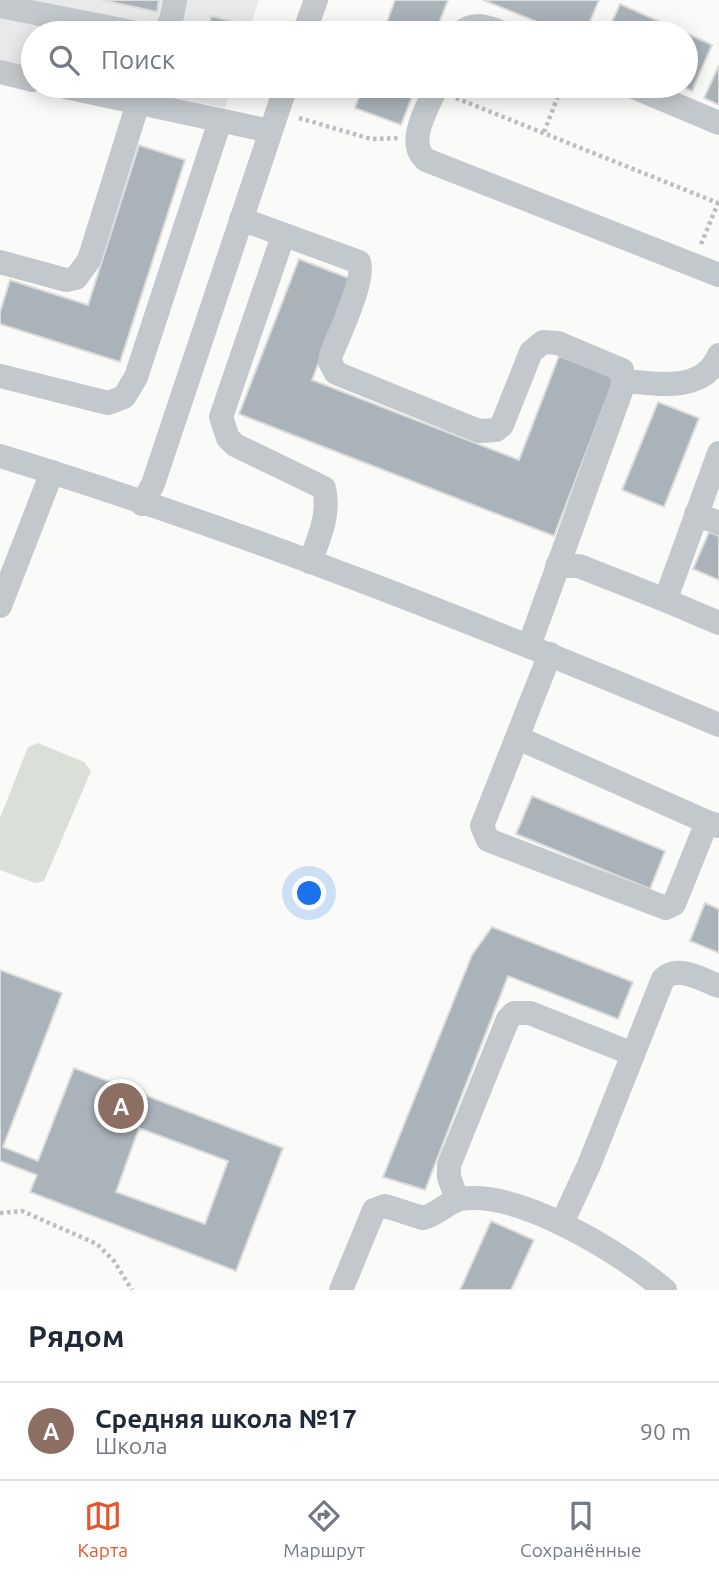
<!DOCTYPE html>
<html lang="ru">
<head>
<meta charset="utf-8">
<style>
	body { margin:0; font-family:Ubuntu,sans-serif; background:#f2f2f3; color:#1f2937 }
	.you { position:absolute; left:310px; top:894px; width:24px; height:24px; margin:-18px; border:5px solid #fff; border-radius:50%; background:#1a73e8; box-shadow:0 0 0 10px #1a73e833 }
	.badge { display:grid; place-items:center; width:46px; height:46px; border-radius:50%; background:#e4572e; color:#fff; font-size:23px; font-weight:700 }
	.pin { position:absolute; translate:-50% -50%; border:4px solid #fff; box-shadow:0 2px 7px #0006 }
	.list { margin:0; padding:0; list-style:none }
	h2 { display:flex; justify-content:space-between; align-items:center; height:91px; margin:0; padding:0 28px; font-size:30px }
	h2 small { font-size:23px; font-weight:400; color:#747a83 }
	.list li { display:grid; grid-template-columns:46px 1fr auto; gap:21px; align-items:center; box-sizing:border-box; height:98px; padding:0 28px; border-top:2px solid #e0e1e3 }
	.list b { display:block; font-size:26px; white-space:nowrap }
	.list p { margin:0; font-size:23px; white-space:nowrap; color:#747a83 }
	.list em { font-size:23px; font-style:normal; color:#747a83 }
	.icon { flex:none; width:38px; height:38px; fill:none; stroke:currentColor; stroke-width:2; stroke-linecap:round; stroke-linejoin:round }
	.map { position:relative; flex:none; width:719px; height:1290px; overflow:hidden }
	.search { position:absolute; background:#fff; box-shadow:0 4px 18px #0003; left:21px; right:21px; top:21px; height:77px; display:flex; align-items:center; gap:18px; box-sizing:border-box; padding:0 24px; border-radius:38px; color:#747a83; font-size:26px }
	.sheet { height:189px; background:#fff }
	nav { display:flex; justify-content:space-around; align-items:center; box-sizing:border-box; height:98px; border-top:2px solid #e0e1e3; background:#fff; font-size:19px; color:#747a83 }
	nav a { display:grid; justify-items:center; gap:4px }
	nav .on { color:#e4572e }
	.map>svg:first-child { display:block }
	.built { fill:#e8e9e9 }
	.green { fill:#dadfd7 }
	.building { fill:#aab3b9; stroke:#dcdcda; stroke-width:2; fill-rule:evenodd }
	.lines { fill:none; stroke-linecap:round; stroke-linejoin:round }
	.path { stroke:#bbbfc2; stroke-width:4.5; stroke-dasharray:3.5 3.5; stroke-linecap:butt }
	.minor { stroke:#c3c8cc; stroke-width:24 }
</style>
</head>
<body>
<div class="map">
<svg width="719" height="1290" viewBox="0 0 719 1290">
	<rect width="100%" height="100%" fill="#fafaf8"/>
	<g class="built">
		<polygon points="0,0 259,0 248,33 33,33 33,68 0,60"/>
		<polygon points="118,86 232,86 225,108"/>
	</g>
	<polygon class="green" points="38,743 84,762 91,771 44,881 35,883 0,870 0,818 28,747"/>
	<g class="building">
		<polygon points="102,0 159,0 157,12"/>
		<polygon points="395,0 448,0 435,33 383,33"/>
		<polygon points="483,0 599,0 585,33 565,33"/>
		<polygon points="620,4 685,33 607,33"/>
		<polygon points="211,16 232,21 229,33 207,33"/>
		<polygon points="686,33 712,45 692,91 680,86 686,86"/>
		<polygon points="719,65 719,105 704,98"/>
		<polygon points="363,86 416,86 401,125 355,108"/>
		<polygon points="139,145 185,160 120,362 0,324 0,312 10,280 88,305"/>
		<polygon points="299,259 351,279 312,380 519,460 559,356 615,377 554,536 239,414"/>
		<polygon points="658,402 699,418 664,507 622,490"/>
		<polygon points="709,532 719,536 719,580 693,569"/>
		<polygon points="532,796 665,851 650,889 516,834"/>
		<polygon points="705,903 719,909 719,953 690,941"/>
		<polygon points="492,927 633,982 618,1019 508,976 425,1190 383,1177 472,955"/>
		<path d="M0,970L62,993L3,1147L38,1161L74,1068L283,1148L236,1271L30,1192L37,1175L0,1161ZM139,1128L228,1161L205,1224L116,1192Z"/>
		<polygon points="491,1221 534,1240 511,1290 460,1290"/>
	</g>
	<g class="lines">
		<g class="path">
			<polyline points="456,98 718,203 719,199"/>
			<polyline points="299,118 371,139 398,138"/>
			<polyline points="544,132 562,86"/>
			<polyline points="701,244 718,203"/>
			<polyline points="0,1213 22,1211 97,1244 114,1261 132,1290"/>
		</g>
		<g class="minor">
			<polyline points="0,6 137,33"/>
			<polyline points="163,33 171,21 175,0"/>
			<polyline points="304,33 316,0"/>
			<path d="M461,33C474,21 488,27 503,33"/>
			<polyline points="0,72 33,80"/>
			<polyline points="61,86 270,131"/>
			<path d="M437,86C428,107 405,142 426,160L719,275"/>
			<polyline points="631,86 719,123"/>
			<path d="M241,219L359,262C366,278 338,337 331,355L330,362L336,373L479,431L496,430L502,425L531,352L543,342L558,343L622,370L623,386L529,646"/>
			<path d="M283,236L221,417L228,438L235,445L324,488C330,515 319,538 310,562"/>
			<polyline points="0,262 66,280 76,278 89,260 138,103"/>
			<polyline points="0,376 108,403 124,397 136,377 220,121"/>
			<path d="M625,381C657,384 704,393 719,355"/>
			<path d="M0,456C245,531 484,626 719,725"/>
			<polyline points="142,504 153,484 286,86"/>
			<polyline points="696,514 719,523"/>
			<polyline points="557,566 579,566 660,598 668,593 719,453"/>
			<polyline points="660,598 719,623"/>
			<polyline points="0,606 52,472"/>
			<polyline points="550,654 482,826 488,840 666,908 674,904 707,822 719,826"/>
			<polyline points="518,738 707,822"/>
			<polyline points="457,1200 449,1177 449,1165 508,1019 514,1013 530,1013 633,1054"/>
			<path d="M562,1223L589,1165L663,979C678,964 703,980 719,986"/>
			<path d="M341,1290L374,1210L385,1206L423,1218C437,1215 447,1202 461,1199C521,1190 620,1253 665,1290"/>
		</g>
	</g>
</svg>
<div class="you"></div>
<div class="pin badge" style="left:121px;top:1106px;background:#8d6e63">A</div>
<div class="search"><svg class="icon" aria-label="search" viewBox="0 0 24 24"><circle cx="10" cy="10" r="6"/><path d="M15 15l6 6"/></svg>Поиск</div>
</div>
<section class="sheet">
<h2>Рядом<small></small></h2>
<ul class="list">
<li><span class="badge" style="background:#8d6e63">A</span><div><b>Средняя школа №17</b><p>Школа</p></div><em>90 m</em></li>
</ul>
</section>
<nav>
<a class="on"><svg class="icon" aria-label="map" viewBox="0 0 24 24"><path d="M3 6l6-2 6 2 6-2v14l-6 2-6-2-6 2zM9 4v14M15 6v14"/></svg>Карта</a>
<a><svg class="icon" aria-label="directions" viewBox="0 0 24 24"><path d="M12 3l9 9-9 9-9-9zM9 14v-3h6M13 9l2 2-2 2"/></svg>Маршрут</a>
<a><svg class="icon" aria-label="saved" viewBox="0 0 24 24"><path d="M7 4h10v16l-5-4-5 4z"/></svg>Сохранённые</a>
</nav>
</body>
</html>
